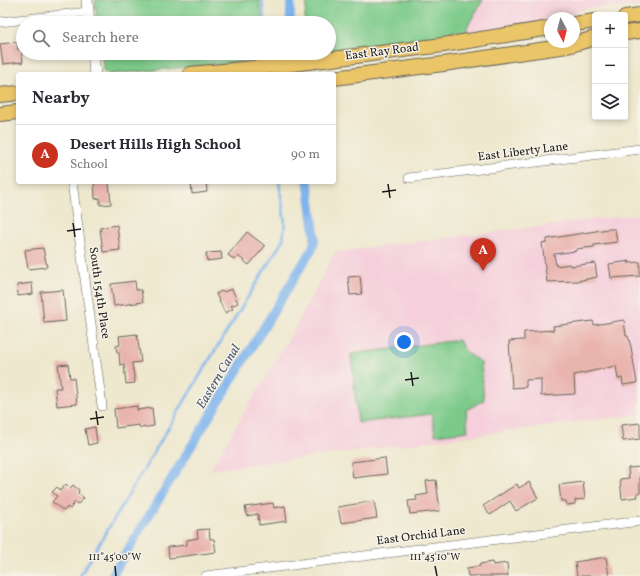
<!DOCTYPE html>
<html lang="en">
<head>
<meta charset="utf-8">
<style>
	body { margin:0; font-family:Vollkorn,serif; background:#f2f2f3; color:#2b2b33 }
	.controls { position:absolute; right:12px; top:12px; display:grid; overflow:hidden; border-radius:4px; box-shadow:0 2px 6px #0003 }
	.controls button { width:36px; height:36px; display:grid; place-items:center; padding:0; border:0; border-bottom:1px solid #e1e1e2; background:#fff; color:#2b2b33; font:20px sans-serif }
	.compass { position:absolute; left:544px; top:12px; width:36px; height:36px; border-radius:50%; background:#fff; box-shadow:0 2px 6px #0003; rotate:173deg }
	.you { position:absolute; left:404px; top:342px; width:14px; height:14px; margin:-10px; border:3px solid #fff; border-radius:50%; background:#1a73e8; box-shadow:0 0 0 6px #1a73e833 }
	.badge { display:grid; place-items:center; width:26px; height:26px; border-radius:50%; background:#c8321e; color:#fff; font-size:13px; font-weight:700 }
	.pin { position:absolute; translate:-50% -33px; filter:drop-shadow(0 1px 2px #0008) }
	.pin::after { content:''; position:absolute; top:21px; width:14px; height:12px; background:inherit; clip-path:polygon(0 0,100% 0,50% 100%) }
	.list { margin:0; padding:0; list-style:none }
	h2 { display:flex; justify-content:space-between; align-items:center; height:52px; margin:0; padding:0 16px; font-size:17px }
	h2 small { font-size:13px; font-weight:400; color:#7c7c81 }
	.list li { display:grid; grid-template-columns:26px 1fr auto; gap:12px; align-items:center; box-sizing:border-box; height:60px; padding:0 16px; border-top:1px solid #e1e1e2 }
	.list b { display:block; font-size:15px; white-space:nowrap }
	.list p { margin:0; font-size:13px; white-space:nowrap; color:#7c7c81 }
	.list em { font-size:13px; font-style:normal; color:#7c7c81 }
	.icon { flex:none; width:22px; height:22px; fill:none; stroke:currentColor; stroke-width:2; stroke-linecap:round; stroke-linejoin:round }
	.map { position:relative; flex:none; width:640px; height:576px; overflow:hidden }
	.search { position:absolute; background:#fff; box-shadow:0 2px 6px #0003; left:16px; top:16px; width:320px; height:44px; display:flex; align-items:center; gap:10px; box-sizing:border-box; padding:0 14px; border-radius:22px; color:#7c7c81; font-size:15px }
	.panel { position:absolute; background:#fff; box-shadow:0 2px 6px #0003; left:16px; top:72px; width:320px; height:112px; border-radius:4px }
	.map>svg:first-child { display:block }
	.built { fill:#f5cfdb }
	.green { fill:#7cca89; stroke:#4c7352 }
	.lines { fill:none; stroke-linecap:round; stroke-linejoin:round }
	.stream { stroke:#7eb4ed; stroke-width:2.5 }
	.canal { stroke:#7eb4ed; stroke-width:9 }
	.building { fill:#e9b4ad }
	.minor-casing { stroke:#66635a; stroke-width:10 }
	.tertiary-casing { stroke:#66635a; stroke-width:12 }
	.primary-casing { stroke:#66635a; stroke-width:16 }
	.minor { stroke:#fff; stroke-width:9 }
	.tertiary { stroke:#fff; stroke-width:11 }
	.primary { stroke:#ebc669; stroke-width:14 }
	.ticks { fill:none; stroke:#1c1c1c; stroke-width:1.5 }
	.labels { text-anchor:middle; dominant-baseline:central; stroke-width:3; stroke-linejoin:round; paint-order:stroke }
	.street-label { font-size:12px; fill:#1c1c1c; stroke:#f7f3e8 }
	.water-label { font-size:13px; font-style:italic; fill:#435970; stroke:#f7f3e8 }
	.ticks-label { font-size:10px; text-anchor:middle; fill:#1c1c1c; stroke:#f7f3e8; stroke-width:3; stroke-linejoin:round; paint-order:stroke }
</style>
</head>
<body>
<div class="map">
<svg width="640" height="576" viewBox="0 0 640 576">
	<rect width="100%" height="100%" fill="#f7f3e8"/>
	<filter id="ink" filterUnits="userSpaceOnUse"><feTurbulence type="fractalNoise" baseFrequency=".025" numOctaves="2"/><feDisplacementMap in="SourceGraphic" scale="8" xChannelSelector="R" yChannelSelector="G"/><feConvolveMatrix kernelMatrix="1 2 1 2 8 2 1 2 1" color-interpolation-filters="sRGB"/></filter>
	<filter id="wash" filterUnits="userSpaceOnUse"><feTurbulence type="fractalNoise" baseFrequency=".012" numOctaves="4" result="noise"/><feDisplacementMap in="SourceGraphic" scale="16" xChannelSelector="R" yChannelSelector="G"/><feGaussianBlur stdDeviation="0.9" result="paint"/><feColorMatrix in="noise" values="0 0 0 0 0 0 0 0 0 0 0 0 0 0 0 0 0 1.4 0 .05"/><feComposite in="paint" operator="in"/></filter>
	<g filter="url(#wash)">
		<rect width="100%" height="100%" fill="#eee8ce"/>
		<g class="built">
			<polygon points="483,0 640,0 640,7 604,7 585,9 563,18 550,18 550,21 467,34 467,27"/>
			<polygon points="640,214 640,414 210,470 291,335 335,252"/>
		</g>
		<g class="green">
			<polygon points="95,0 259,0 263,23 97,23"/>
			<polygon points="307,0 483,0 467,27 467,34 329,50 329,23 304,23"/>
			<polygon points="101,53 267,53 268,58 234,63 110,74 104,71"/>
			<path d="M459,340C462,347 466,353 472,357C476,359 478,359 481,363L484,400L466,410L468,431L435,435L432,414L358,423L351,354Z"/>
		</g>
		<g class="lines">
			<g class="stream">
				<polyline points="262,0 265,23"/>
				<polyline points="80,576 205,367 283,240 285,223 279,182"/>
			</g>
			<g class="canal">
				<polyline points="290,23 291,0"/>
				<polyline points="112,576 313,247 315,237 308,182"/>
			</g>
		</g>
		<g id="blocks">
			<g class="building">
				<polygon points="17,42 18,50 21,49 23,62 3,64 0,44"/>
				<polygon points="94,182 109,182 111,204 100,205 100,198 95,199"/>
				<polygon points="191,182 206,182 207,192 192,194"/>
				<polygon points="117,225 120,250 103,252 100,228"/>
				<polygon points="608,229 615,229 617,242 594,245 594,247 576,249 576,251 554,254 556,266 570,264 570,266 595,263 597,277 578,281 547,282 542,243 547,242 547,239"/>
				<polygon points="247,232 265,246 249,265 238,256 235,260 228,255"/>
				<polygon points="43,248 47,267 28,269 25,250"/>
				<polygon points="221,252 222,259 207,261 206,253"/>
				<polygon points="630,261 628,263 640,262 640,276 611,278 609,264"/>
				<polygon points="360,276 362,294 350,295 348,277"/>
				<polygon points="135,281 136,290 141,290 143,302 114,306 111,284"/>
				<polygon points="32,283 33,294 18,296 17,285"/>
				<polygon points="232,289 238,303 231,306 233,309 225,313 216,294 222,291 223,292"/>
				<polygon points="63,290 66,321 44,323 41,292"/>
				<polygon points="624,320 626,336 628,336 631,347 637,383 623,385 622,378 618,379 616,366 574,375 575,394 541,396 541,379 526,380 526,387 512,388 509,341 524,340 524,332 554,330 553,326 593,321 594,325"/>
				<polygon points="137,334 141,362 132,363 135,383 126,384 124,364 120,365 119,353 117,353 116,346 120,345 119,336"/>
				<polygon points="68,364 70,378 74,378 77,404 57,406 55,388 61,388 58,365"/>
				<polygon points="137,406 137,410 152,408 154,426 140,428 139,425 116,428 114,409"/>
				<polygon points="640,423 640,439 623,441 621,425"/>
				<polygon points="95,427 97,443 88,445 85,429"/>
				<polygon points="385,458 387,474 353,478 351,462"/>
				<polygon points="640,467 640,493 637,493 638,497 622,499 620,479 629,478 628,468"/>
				<polygon points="436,480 440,511 410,514 408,501 417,500 416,496 428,494 426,481"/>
				<polygon points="529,482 538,498 516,511 510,501 490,515 483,506 517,484 519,488"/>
				<polygon points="583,482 585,499 575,500 575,504 567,505 566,501 561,501 559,485"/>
				<polygon points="66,484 70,488 73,485 79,490 78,493 84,498 78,504 75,502 70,509 67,507 64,511 52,502 57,496 52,492 57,487 60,491"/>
				<polygon points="374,501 377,518 341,523 338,507"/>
				<polygon points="273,503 274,508 285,506 287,521 259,525 258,514 247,516 245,507"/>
				<polygon points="209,529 210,539 214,539 216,552 169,558 168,547 187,545 187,540 198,538 197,530"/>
				<polygon points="606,557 609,576 577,576 575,562"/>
				<polygon points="492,562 493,565 507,563 508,576 468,576 467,568 480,566 480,564"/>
			</g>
		</g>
	</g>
	<g filter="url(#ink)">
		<use href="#blocks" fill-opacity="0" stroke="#66635a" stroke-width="1"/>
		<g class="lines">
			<defs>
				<g id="minor">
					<polyline points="0,22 88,12"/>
					<polyline points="409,178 640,149"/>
					<polyline points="72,182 102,406"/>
					<polyline points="206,576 640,521"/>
				</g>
				<g id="tertiary">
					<polyline points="87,0 89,23"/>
					<polyline points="93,53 95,74"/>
				</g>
				<g id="primary">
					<polyline points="625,17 640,15"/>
					<polyline points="574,24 595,21"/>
					<polyline points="625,33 640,31"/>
					<polyline points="190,74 284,65 443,45 550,28"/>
					<polyline points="334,78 443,64 567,46 595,38"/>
					<polyline points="0,95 18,93"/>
					<polyline points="0,114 18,112"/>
				</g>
			</defs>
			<use href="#minor" class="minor-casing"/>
			<use href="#tertiary" class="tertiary-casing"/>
			<use href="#primary" class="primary-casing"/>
			<use href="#minor" class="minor"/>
			<use href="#tertiary" class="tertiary"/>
			<use href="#primary" class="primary"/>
		</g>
	</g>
	<path class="ticks" d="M388,184L390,198M382,192L396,190M73,223L75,237M67,231L81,229M411,372L413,386M405,380L419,378M96,411L98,425M90,419L104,417M115,566L116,576M435,566L437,576"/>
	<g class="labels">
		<g class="street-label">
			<text transform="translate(382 52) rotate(-7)">East Ray Road</text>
			<text transform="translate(523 152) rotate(-7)">East Liberty Lane</text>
			<text transform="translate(99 293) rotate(82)">South 154th Place</text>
			<text transform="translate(421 536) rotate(-7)">East Orchid Lane</text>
		</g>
		<g class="water-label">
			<text transform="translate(219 377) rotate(-59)">Eastern Canal</text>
		</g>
	</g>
	<g class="ticks-label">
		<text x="115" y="560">111°45'00"W</text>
		<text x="435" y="560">111°45'10"W</text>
	</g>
</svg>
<div class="controls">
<button>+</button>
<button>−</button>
<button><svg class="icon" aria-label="layers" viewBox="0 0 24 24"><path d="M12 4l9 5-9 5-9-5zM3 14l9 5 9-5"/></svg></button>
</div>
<svg class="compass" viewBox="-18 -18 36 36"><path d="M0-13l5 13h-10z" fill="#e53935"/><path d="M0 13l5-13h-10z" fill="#7c7c81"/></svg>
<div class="you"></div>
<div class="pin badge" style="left:483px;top:271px">A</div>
<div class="search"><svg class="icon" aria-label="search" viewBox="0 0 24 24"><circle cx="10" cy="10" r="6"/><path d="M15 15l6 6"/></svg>Search here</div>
<section class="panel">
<h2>Nearby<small></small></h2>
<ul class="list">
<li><span class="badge">A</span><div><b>Desert Hills High School</b><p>School</p></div><em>90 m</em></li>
</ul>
</section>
</div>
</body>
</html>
